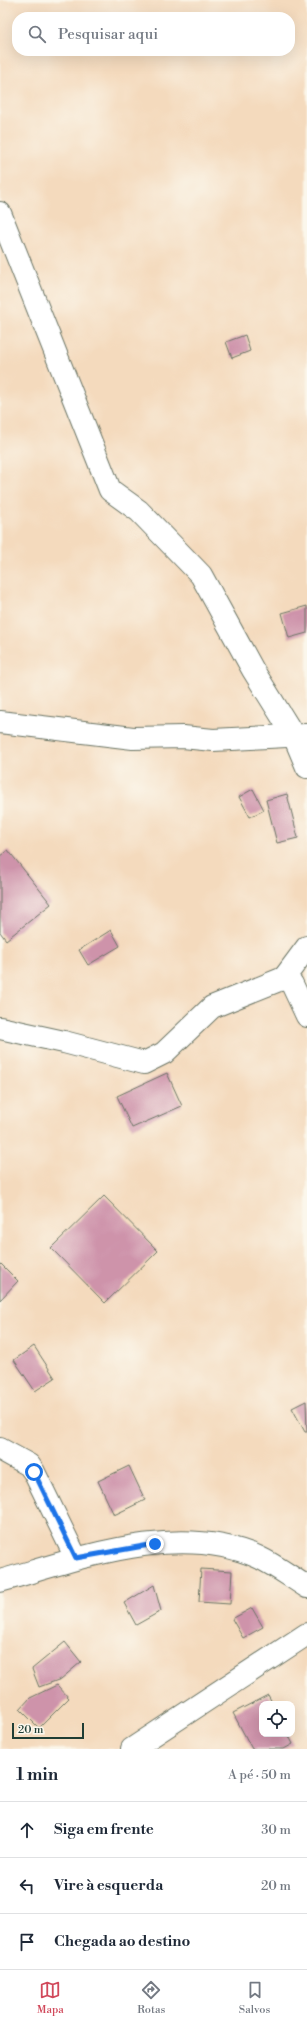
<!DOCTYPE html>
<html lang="pt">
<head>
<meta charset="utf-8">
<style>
	body { margin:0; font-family:"Libre Bodoni",serif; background:#f2f2f3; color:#1f2937 }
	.controls { position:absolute; right:12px; bottom:12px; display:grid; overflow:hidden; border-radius:8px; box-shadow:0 4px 16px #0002 }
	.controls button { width:36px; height:36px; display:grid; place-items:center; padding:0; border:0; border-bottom:1px solid #e0e1e3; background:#fff; color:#1f2937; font:20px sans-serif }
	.scale { position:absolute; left:12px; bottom:10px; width:72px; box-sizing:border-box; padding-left:4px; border:2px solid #1f3d34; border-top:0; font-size:11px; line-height:14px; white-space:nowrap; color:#1f3d34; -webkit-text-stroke:3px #fbf7ec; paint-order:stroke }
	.stop { position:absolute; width:12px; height:12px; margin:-9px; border:3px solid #1a73e8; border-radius:50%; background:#fff }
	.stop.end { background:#1a73e8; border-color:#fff; box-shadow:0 1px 4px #0008 }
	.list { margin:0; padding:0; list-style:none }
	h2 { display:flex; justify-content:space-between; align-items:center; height:52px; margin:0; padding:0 16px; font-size:17px }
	h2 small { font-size:13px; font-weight:400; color:#747a83 }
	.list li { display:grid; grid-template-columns:26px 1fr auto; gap:12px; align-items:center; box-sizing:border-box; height:56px; padding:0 16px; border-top:1px solid #e0e1e3 }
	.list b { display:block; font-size:15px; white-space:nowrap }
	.list em { font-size:13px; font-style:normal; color:#747a83 }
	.icon { flex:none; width:22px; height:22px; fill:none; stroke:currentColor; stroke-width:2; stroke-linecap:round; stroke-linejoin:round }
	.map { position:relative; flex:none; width:307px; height:1749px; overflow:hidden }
	.search { position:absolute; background:#fff; box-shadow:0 4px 16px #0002; left:12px; right:12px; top:12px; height:44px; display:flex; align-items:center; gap:10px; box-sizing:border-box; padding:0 14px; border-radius:16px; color:#747a83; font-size:15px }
	.sheet { height:220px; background:#fff }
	nav { display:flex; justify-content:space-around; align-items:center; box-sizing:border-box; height:56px; border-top:1px solid #e0e1e3; background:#fff; font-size:11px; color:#747a83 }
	nav a { display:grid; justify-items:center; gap:2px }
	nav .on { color:#d1495b }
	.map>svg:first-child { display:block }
	.building { fill:#ce93aa }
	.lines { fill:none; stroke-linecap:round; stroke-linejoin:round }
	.street-casing { stroke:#6a7464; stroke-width:24 }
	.street { stroke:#fff; stroke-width:22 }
	.route { stroke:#1a73e8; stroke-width:5 }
</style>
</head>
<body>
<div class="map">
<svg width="307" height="1749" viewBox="0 0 307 1749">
	<rect width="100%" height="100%" fill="#fbf7ec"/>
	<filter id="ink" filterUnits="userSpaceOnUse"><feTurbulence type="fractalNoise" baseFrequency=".025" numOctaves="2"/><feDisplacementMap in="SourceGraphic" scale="8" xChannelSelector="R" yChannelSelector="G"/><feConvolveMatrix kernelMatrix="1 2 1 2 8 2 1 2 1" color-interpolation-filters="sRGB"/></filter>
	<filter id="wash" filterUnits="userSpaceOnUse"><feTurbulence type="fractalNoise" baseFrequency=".012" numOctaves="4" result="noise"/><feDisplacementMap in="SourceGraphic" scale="16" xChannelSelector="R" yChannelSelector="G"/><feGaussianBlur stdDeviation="0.9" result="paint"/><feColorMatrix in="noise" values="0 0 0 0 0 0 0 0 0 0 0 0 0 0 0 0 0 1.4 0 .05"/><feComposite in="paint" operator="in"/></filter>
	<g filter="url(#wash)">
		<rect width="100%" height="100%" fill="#f4dabd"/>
		<g id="blocks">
			<g class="building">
				<polygon points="245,335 250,351 232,358 226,342"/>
				<polygon points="307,606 307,633 289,638 282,613"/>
				<polygon points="253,789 264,810 250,817 239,797"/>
				<polygon points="287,794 298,838 277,843 266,800"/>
				<polygon points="8,850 51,904 6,940 0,932 0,856"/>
				<polygon points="111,930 120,946 88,965 79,950"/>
				<polygon points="167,1073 182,1106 132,1128 117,1096"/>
				<polygon points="104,1196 158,1251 105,1303 51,1248"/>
				<polygon points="0,1263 18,1281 0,1300"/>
				<polygon points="34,1346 55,1378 35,1391 14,1360"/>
				<polygon points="306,1401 307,1432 305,1432 292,1408"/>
				<polygon points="129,1466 145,1500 114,1515 98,1481"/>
				<polygon points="201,1569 232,1571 230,1604 199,1602"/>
				<polygon points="154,1585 161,1611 136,1625 124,1603"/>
				<polygon points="252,1608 263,1627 243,1638 232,1619"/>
				<polygon points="65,1642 81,1662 61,1679 39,1687 32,1669"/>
				<polygon points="57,1685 69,1698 39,1728 20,1709 30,1698"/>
				<polygon points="268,1695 273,1704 262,1704 262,1734 288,1734 293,1744 284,1749 252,1749 233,1713"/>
			</g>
		</g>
	</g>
	<g filter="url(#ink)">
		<use href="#blocks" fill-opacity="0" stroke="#6a7464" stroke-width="1"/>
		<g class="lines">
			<defs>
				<g id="street">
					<polyline points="0,213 110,490 139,511 201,575 253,670 294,736 307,767"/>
					<polyline points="0,722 133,738 183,737 213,740 306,735"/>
					<polyline points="307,947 284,978 292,984 307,1016"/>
					<polyline points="0,1028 64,1042 144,1063 164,1053 212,1007 284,978"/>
					<polyline points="0,1449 29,1465 34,1472 76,1558"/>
					<path d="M0,1581C78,1559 178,1521 258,1557C275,1565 291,1577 307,1587"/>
					<polyline points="132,1749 307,1634"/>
				</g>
			</defs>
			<use href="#street" class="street-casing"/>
			<use href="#street" class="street"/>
		</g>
	</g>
	<g class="lines" filter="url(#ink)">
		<polyline class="route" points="34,1472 76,1558 155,1544"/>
	</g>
</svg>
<div class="controls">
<button><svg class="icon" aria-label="locate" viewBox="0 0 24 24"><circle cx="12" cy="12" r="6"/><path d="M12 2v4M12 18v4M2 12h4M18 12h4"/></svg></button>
</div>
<div class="scale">20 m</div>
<div class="stop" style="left:34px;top:1472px"></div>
<div class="stop end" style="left:155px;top:1544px"></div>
<div class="search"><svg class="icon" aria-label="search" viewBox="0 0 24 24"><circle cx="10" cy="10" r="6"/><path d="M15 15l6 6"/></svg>Pesquisar aqui</div>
</div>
<section class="sheet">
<h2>1 min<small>A pé · 50 m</small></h2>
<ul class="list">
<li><svg class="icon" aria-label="ahead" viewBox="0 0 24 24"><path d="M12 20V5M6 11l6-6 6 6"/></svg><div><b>Siga em frente</b></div><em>30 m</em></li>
<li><svg class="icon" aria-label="left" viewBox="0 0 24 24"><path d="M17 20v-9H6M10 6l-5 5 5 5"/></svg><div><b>Vire à esquerda</b></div><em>20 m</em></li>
<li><svg class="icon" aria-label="arrive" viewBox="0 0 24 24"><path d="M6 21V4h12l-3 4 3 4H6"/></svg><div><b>Chegada ao destino</b></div></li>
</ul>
</section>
<nav>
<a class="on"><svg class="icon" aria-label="map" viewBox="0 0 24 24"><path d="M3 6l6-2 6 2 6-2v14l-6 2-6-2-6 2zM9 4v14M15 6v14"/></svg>Mapa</a>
<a><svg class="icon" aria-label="directions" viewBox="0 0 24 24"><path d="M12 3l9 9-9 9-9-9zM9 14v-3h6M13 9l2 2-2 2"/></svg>Rotas</a>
<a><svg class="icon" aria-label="saved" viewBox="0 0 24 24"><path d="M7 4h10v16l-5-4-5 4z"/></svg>Salvos</a>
</nav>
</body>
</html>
